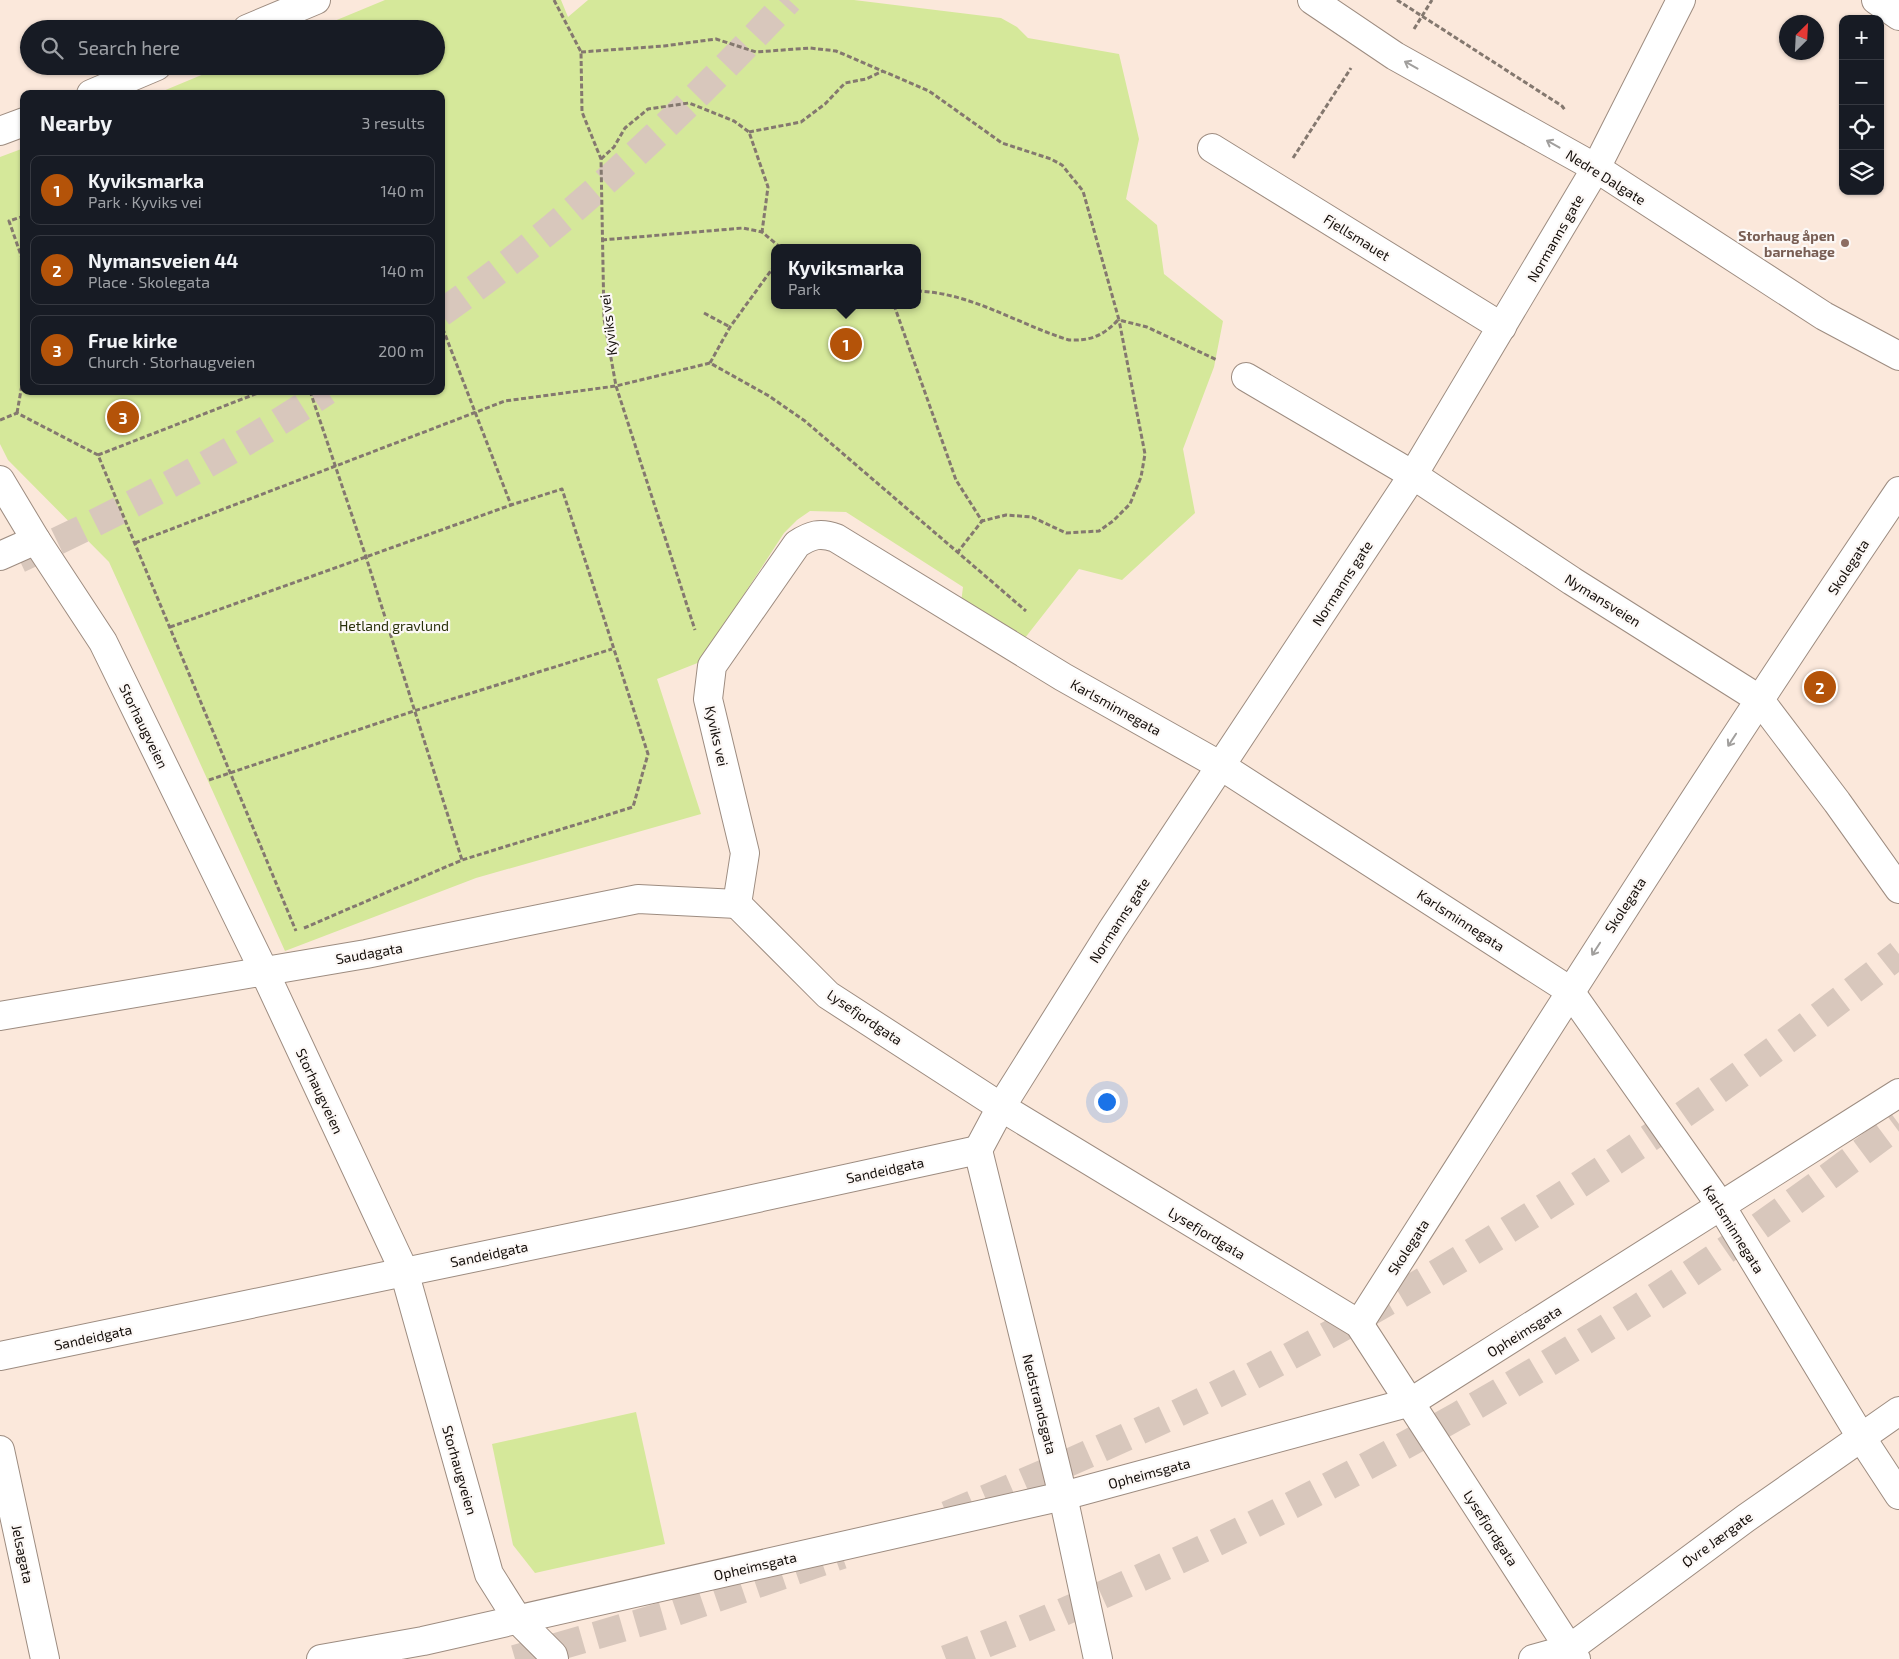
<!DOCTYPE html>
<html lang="en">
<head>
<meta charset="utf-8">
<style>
	body { margin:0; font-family:"Exo 2",sans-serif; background:#242831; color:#f1f3f6 }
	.controls { position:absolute; right:15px; top:15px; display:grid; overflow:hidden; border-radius:10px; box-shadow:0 1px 4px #0004 }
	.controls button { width:45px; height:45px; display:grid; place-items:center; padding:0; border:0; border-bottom:1px solid #363941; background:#171b24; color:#f1f3f6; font:25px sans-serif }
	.compass { position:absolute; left:1779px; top:15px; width:45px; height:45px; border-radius:50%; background:#171b24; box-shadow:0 1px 4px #0004; rotate:24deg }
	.you { position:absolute; left:1106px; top:1101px; width:18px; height:18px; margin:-12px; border:4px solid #fff; border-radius:50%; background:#1a73e8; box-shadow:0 0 0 8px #1a73e833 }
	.badge { display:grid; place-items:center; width:32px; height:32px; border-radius:50%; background:#b45309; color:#fff; font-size:16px; font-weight:700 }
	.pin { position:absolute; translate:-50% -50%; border:2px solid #fff; box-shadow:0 1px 5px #0006 }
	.popup { position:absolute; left:771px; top:244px; width:150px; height:65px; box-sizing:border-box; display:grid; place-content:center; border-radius:10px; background:#171b24; filter:drop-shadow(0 1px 4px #0005); font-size:16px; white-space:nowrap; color:#9ea1a6 }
	.popup b { font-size:19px; color:#f1f3f6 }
	.popup::after { content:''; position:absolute; left:50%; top:100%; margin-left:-10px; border:10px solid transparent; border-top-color:#171b24 }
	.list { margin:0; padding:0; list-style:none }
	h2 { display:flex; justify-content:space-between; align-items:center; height:65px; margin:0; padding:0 20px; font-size:21px }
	h2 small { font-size:16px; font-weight:400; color:#9ea1a6 }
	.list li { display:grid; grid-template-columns:32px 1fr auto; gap:15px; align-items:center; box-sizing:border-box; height:70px; margin:0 10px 10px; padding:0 10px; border:1px solid #363941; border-radius:10px }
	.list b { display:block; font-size:19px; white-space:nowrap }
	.list p { margin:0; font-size:16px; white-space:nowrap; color:#9ea1a6 }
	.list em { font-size:16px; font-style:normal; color:#9ea1a6 }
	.icon { flex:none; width:28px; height:28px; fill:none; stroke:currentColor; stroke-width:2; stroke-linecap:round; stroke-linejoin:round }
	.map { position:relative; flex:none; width:1899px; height:1659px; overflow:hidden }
	.search { position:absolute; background:#171b24; box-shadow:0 1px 4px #0004; left:20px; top:20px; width:425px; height:55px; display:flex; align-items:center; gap:12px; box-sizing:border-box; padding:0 18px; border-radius:28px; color:#9ea1a6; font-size:19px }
	.panel { position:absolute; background:#171b24; box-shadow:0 1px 4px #0004; left:20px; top:90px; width:425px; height:305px; border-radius:10px }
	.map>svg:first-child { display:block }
	.green { fill:#d5e89a; fill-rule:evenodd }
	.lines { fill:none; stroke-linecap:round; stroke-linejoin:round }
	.major-tunnel { stroke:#d8c7bc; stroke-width:28; stroke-dasharray:28 14; stroke-linecap:butt }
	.highway-tunnel { stroke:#d8c7bc; stroke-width:28; stroke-dasharray:28 14; stroke-linecap:butt }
	.minor-casing { stroke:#9d8c80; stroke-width:30 }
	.path { stroke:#84786f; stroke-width:3; stroke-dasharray:5 2.5; stroke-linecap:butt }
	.minor { stroke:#fff; stroke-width:28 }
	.oneway { stroke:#a19f9d }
	.education-dot { fill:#8d6e63; stroke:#fcf8f6; stroke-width:2 }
	.labels { text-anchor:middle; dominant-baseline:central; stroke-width:4.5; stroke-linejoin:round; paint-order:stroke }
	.street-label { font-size:14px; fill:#140e0a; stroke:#fcf8f6 }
	.education-label { font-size:14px; font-weight:bold; fill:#785e54; stroke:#fcf8f6; text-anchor:end }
	.park-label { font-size:14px; fill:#29300a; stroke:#fcf8f6 }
</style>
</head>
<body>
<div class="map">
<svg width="1899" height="1659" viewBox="0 0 1899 1659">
	<rect width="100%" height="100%" fill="#fbe8db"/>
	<g class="green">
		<path d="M385,0H561L568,17L588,0H854L1001,18L1017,27L1028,38L1119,54L1139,139L1126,199L1157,225L1164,274L1223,321L1214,367L1183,449L1195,513L1122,580L1079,569L1021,643L961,603L963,587L846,512L810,511L797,520L784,533L700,662L657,679L701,814L476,878L285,951L109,562L8,460L0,444V157L24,148V391H441V94H156L223,66H436V29H315ZM775,248H917V305H775Z"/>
		<polygon points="636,1412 665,1544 535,1573 513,1545 492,1444"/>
	</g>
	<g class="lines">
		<g class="major-tunnel">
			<path d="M441,313C569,223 683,114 789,0"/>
			<path d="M19,559C125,510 229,456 327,391"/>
		</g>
		<g class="highway-tunnel">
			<path d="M947,1515C1055,1469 1163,1423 1266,1369C1490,1250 1701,1112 1899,954"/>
			<polyline points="515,1659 670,1614 842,1555"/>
			<path d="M946,1659C1025,1630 1103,1595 1179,1560C1338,1486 1490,1401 1638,1308C1728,1251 1814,1188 1899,1124"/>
		</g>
		<defs>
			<g id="minor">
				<polyline points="1312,0 1395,56 1596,168 1824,316 1899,356"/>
				<polyline points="1876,0 1899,16"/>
				<polyline points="247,29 316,0"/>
				<polyline points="91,94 157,66"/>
				<polyline points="0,131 24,122"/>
				<polyline points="1212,148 1502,327"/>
				<polyline points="1246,377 1413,475 1572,581 1759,699 1837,802 1899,889"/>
				<polyline points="0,480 36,540 103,642 264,971 404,1271 489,1574 518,1620 553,1655 554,1659"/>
				<polyline points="0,556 36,540"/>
				<path d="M737,904L745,853L708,699L712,666L797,544C811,535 820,532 836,538L1063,677L1221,766L1569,990L1721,1206L1861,1437L1899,1495"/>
				<polyline points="737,904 828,995 1001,1107 1359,1324 1576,1659"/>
				<polyline points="0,1016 366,954 638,899 737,904"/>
				<polyline points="978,1150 1001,1107 1112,930 1413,475 1596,168 1681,0"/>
				<polyline points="978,1150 1063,1496 1098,1659"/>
				<path d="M1359,1324C1537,1045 1713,765 1899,491"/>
				<polyline points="0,1356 684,1214 978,1150"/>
				<polyline points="0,1450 45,1659"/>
				<polyline points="321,1659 423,1641 1063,1496 1411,1402 1899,1093"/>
				<polyline points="1533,1659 1569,1649 1746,1518 1899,1411"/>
			</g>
		</defs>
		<use href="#minor" class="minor-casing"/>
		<g class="path">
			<polyline points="554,0 581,52 582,112 601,159 604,319 616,386 695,630"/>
			<polyline points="1397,0 1562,106 1565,110"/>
			<polyline points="1414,29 1432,0"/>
			<polyline points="581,52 664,46 716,39 756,52 810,48 836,51 929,91 1002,143 1051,159 1062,165 1083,191 1119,320 1147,327 1217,360"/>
			<polyline points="350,94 352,94"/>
			<polyline points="749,132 801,122 825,104 845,83 866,79 883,71"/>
			<polyline points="1293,158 1351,68"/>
			<polyline points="601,159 614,147 625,128 648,109 689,103 734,121 749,132 768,187 762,232"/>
			<polyline points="24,216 9,221 24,264"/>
			<polyline points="602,240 743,228 762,232 781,248"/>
			<path d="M917,291C972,293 1017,324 1069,340C1090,341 1103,336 1118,320"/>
			<polyline points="894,305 956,480 982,521 1006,515 1032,517 1066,533 1099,531 1113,521 1130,504 1141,477 1145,454 1119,320"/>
			<polyline points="704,313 730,327"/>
			<polyline points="710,363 730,327 775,265"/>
			<polyline points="310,391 366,557 462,860"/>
			<polyline points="17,413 24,373"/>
			<polyline points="0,420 17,413 98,455 296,931"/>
			<polyline points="98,455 263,391"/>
			<polyline points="135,543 505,401 616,386 710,363 769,396 805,421 1026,611"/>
			<polyline points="957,553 982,521"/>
			<polyline points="170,627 511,505"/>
			<polyline points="209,780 414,711 612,649"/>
			<polyline points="304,928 462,860 633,807 648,754 562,489 511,505 441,324"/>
		</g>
		<use href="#minor" class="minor"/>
	</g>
	<defs><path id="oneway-shaft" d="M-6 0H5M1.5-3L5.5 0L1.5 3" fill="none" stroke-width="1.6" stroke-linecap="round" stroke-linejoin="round" transform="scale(1.25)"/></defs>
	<g class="oneway">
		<use href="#oneway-shaft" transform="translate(1411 65) rotate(-151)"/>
		<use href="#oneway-shaft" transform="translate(1553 144) rotate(-151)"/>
		<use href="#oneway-shaft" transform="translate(1732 740) rotate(123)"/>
		<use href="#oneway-shaft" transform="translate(1596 949) rotate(123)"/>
	</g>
	<circle class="education-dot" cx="1845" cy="243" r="5"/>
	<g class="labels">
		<g class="street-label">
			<text transform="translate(1606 177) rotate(32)">Nedre Dalgate</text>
			<text transform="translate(1357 237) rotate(32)">Fjellsmauet</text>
			<text transform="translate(1555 238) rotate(-60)">Normanns gate</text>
			<text transform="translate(608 325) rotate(-97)">Kyviks vei</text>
			<text transform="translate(1848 567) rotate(-57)">Skolegata</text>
			<text transform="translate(1342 583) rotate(-57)">Normanns gate</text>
			<text transform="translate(1603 600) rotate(32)">Nymansveien</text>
			<text transform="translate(1116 707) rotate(29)">Karlsminnegata</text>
			<text transform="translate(144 726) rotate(64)">Storhaugveien</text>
			<text transform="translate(717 736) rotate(77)">Kyviks vei</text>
			<text transform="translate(1625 905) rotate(-57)">Skolegata</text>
			<text transform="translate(1119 920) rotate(-57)">Normanns gate</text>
			<text transform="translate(1461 920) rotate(33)">Karlsminnegata</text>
			<text transform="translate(369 953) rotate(-10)">Saudagata</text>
			<text transform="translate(865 1017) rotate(34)">Lysefjordgata</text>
			<text transform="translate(320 1091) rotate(65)">Storhaugveien</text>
			<text transform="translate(885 1170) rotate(-12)">Sandeidgata</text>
			<text transform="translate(1734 1229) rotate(58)">Karlsminnegata</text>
			<text transform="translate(1207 1233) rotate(31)">Lysefjordgata</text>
			<text transform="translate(1408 1247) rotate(-57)">Skolegata</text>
			<text transform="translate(489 1254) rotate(-12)">Sandeidgata</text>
			<text transform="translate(1524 1331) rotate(-32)">Opheimsgata</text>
			<text transform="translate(93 1337) rotate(-12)">Sandeidgata</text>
			<text transform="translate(1040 1404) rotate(76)">Nedstrandsgata</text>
			<text transform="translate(460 1470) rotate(74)">Storhaugveien</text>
			<text transform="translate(1149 1473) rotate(-15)">Opheimsgata</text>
			<text transform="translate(1491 1528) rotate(57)">Lysefjordgata</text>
			<text transform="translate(1717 1539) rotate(-36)">Øvre Jærgate</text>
			<text transform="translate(23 1554) rotate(78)">Jelsagata</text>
			<text transform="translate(755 1566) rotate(-13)">Opheimsgata</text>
		</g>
		<g class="education-label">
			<text x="1835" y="235">Storhaug åpen<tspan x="1835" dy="16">barnehage</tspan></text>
		</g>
		<g class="park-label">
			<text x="394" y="625">Hetland gravlund</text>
		</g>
	</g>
</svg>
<div class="controls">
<button>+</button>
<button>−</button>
<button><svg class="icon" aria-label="locate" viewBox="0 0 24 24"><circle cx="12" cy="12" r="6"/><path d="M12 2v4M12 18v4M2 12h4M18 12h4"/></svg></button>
<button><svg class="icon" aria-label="layers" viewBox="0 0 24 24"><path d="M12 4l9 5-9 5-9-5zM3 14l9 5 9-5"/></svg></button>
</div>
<svg class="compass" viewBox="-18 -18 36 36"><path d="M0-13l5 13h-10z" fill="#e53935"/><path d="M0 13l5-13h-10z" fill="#9ea1a6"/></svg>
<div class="you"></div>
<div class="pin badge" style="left:846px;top:344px">1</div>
<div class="popup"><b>Kyviksmarka</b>Park</div>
<div class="pin badge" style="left:1820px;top:687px">2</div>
<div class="pin badge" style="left:123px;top:417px">3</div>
<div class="search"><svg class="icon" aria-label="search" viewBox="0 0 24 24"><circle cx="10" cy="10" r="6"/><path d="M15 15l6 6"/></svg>Search here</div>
<section class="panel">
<h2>Nearby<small>3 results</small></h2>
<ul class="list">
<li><span class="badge">1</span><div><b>Kyviksmarka</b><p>Park · Kyviks vei</p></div><em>140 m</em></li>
<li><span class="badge">2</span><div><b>Nymansveien 44</b><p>Place · Skolegata</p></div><em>140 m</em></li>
<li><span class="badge">3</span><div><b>Frue kirke</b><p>Church · Storhaugveien</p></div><em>200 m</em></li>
</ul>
</section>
</div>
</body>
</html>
